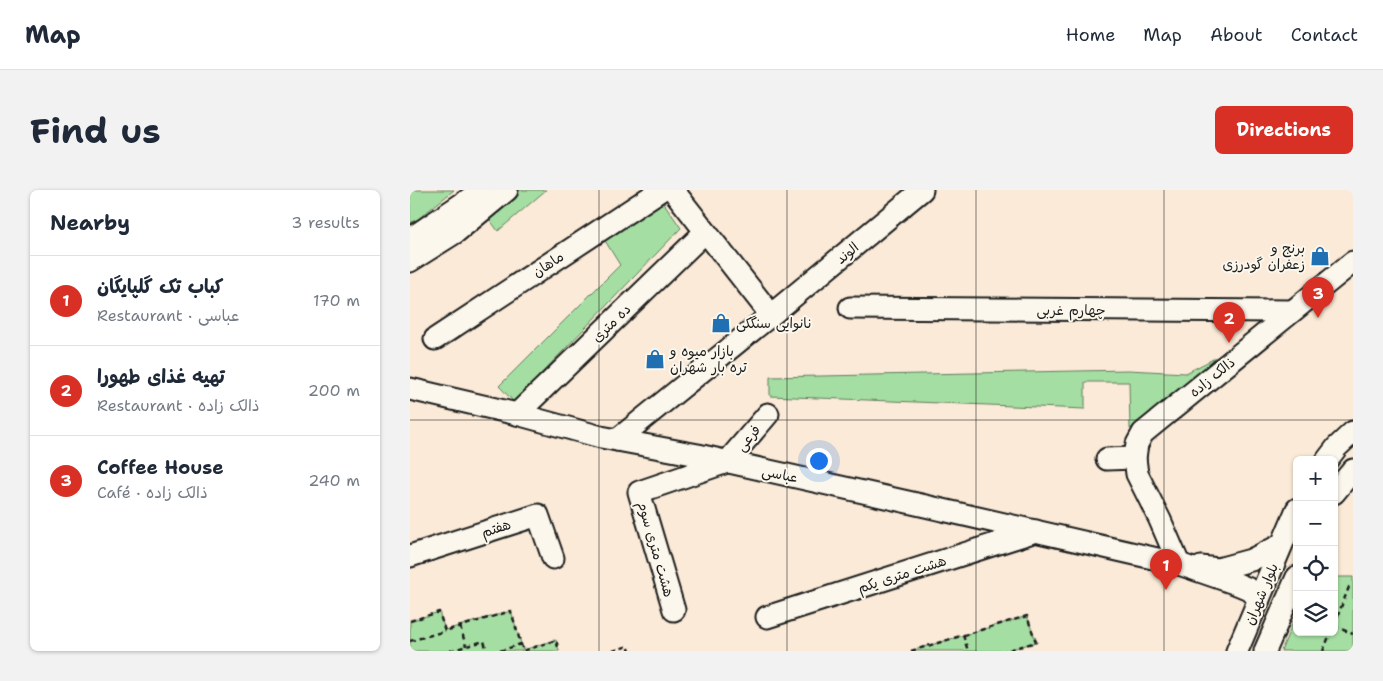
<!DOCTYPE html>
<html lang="en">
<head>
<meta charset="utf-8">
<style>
	body { margin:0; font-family:"Shantell Sans","Playpen Sans Arabic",sans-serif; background:#f2f2f3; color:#1f2937 }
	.controls { position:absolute; right:15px; bottom:15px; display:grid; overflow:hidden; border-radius:8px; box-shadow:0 1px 4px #0004 }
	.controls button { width:45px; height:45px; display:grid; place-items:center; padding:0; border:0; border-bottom:1px solid #e0e1e3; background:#fff; color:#1f2937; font:25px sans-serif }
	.you { position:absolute; left:408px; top:270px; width:18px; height:18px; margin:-12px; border:4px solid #fff; border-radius:50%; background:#1a73e8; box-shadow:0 0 0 8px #1a73e833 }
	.badge { display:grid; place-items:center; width:32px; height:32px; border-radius:50%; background:#d93025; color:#fff; font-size:16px; font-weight:700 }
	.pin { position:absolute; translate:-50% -41px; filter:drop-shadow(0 1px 2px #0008) }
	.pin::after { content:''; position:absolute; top:26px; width:18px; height:15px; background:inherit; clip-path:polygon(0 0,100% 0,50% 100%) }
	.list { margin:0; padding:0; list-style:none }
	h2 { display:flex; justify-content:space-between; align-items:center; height:65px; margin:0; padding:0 20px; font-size:21px }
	h2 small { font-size:16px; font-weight:400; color:#747a83 }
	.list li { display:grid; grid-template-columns:32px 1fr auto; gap:15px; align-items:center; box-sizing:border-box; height:90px; padding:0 20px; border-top:1px solid #e0e1e3 }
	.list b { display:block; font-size:19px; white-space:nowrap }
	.list p { margin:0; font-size:16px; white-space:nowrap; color:#747a83 }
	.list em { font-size:16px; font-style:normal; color:#747a83 }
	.icon { flex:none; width:28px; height:28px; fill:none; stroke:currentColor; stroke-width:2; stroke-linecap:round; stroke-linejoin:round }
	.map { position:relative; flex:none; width:943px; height:461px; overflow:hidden; border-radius:8px }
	header { display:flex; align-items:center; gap:30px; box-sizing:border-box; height:70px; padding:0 25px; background:#fff; border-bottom:1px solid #e0e1e3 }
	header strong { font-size:24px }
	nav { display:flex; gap:28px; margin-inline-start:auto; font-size:18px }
	.intro { display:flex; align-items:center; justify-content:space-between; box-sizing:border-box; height:120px; padding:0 30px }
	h1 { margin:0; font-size:35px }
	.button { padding:12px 22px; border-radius:8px; background:#d93025; color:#fff; font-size:18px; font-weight:700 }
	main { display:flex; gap:30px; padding:0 30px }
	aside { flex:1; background:#fff; border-radius:8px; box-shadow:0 1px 4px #0004 }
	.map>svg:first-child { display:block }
	.green { fill:#a5dea2; stroke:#607d5f }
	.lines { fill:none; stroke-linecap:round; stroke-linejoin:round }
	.minor-casing { stroke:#1c1c1c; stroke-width:25 }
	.path { stroke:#1c1c1c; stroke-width:2.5; stroke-dasharray:5 4; stroke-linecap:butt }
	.minor { stroke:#fbf7ec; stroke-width:21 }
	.grid { fill:none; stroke:#1c1c1c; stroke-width:1; stroke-opacity:0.55 }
	.labels { text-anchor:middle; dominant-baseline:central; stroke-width:4; stroke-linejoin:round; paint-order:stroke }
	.poi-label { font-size:14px; fill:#1c1c1c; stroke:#fbf7ec; text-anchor:start }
	.street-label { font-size:14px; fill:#1c1c1c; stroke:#fbf7ec }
</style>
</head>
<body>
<header>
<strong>Map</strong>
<nav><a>Home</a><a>Map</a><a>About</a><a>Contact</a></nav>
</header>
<div class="intro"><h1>Find us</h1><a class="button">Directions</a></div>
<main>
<aside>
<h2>Nearby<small>3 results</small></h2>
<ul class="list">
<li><span class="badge">1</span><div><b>کباب تک گلپایگان</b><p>Restaurant · عباسی</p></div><em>170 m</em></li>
<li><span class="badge">2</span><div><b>تهیه غذای طهورا</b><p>Restaurant · ذالک زاده</p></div><em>200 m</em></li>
<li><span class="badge">3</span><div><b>Coffee House</b><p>Café · ذالک زاده</p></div><em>240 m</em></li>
</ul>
</aside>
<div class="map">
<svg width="943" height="461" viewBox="0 0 943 461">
	<rect width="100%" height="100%" fill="#faead7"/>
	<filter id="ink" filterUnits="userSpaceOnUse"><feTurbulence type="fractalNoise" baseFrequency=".02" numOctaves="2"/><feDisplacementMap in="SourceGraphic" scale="10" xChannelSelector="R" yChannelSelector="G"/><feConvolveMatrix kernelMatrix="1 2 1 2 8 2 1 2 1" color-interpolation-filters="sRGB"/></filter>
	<g filter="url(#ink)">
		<g class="green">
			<polygon points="0,0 44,0 8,29 0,33"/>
			<polygon points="108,0 136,0 88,41 77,26"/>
			<polygon points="247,3 271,38 104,212 89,196 210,75 189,41"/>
			<polygon points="809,166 720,239 719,192 675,192 675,219 360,206 360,187 718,180 776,183"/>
			<polygon points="924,387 943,387 943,461 871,461 887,423 887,442 924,442"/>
			<polygon points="101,421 113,460 146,450 149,461 0,461 0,431 29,422 35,440"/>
			<polygon points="617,426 626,452 595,461 501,461"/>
		</g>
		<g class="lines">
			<defs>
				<g id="minor">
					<polyline points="263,0 361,125"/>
					<polyline points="0,49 65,5 71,0"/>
					<polyline points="0,71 46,42 97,0"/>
					<polyline points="440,118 882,121"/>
					<polyline points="25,149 251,0"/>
					<polyline points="0,199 107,224 191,247 288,265 511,315 769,374 827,394 839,399 849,409"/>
					<polyline points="107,224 295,42"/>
					<polyline points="207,250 361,125 512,0"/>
					<polyline points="697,269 725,268"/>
					<polyline points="917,270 927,257 943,242"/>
					<polyline points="924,303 943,280"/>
					<polyline points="0,366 128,325 143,368"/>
					<polyline points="769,374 750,330 727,284 725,268 727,254 733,243 943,72"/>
					<polyline points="791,377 808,379 841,370 871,355"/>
					<polyline points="264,420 229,302 317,272 358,224"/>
					<polyline points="357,427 626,341"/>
					<polyline points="827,461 887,319"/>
					<polyline points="855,461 887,387"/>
				</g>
			</defs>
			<use href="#minor" class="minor-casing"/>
			<g class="path">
				<polyline points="0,431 29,422 35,441 101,421 113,461 146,450 149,461"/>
				<polyline points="924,435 939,397 943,397"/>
				<polyline points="50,436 56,456"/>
				<polyline points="924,436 943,444"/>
				<polyline points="553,445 558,461"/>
				<polyline points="0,451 35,441"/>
				<polyline points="40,461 74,451 77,461"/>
				<polyline points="90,461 111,454"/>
				<polyline points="203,461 218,456 220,461"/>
				<polyline points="501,461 617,426 626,452 595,461"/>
				<polyline points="913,461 921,442"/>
			</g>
			<use href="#minor" class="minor"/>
		</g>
	</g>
	<path class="grid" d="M189,0V461M377,0V461M566,0V461M754,0V461M0,230H943"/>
	<defs>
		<symbol id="shop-bare" viewBox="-9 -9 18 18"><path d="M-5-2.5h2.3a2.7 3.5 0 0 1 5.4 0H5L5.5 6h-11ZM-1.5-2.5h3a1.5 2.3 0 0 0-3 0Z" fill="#1f6fb2" stroke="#fbf7ec" stroke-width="2.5" paint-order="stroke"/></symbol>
	</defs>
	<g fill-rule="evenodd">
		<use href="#shop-bare" x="896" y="52" width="28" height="28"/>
		<use href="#shop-bare" x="297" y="119" width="28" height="28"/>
		<use href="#shop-bare" x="231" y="155" width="28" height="28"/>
	</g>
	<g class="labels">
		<g class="poi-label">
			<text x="895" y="58" text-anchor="end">برنج و<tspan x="895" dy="16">زعفران گودرزی</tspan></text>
			<text x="326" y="133">نانوایی سنگکی</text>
			<text x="260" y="161">بازار میوه و<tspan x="260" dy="16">تره بار شهران</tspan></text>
		</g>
		<g class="street-label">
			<text transform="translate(437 63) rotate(-40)">الوند</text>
			<text transform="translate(138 74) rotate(-33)">ماهان</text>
			<text x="661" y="120">چهارم غربی</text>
			<text transform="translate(201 133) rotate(-44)">ده متری</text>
			<text transform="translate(802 187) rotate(-39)">ذالک زاده</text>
			<text transform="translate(338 248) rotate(-50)">فرعی</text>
			<text transform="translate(370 284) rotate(12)">عباسی</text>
			<text transform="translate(86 338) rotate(-18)">هفتم</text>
			<text transform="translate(246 359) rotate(74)">هشت متری سوم</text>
			<text transform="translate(492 384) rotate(-18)">هشت متری یکم</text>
			<text transform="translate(851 404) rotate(-67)">بلوار شهران</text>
		</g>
	</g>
</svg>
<div class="controls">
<button>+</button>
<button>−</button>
<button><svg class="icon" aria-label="locate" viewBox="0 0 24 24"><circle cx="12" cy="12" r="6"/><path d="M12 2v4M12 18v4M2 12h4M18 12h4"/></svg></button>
<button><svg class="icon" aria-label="layers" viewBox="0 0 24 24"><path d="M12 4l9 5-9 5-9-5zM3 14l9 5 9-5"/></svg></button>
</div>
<div class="you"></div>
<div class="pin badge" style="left:756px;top:400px">1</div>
<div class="pin badge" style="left:819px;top:153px">2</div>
<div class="pin badge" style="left:908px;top:128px">3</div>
</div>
</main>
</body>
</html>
